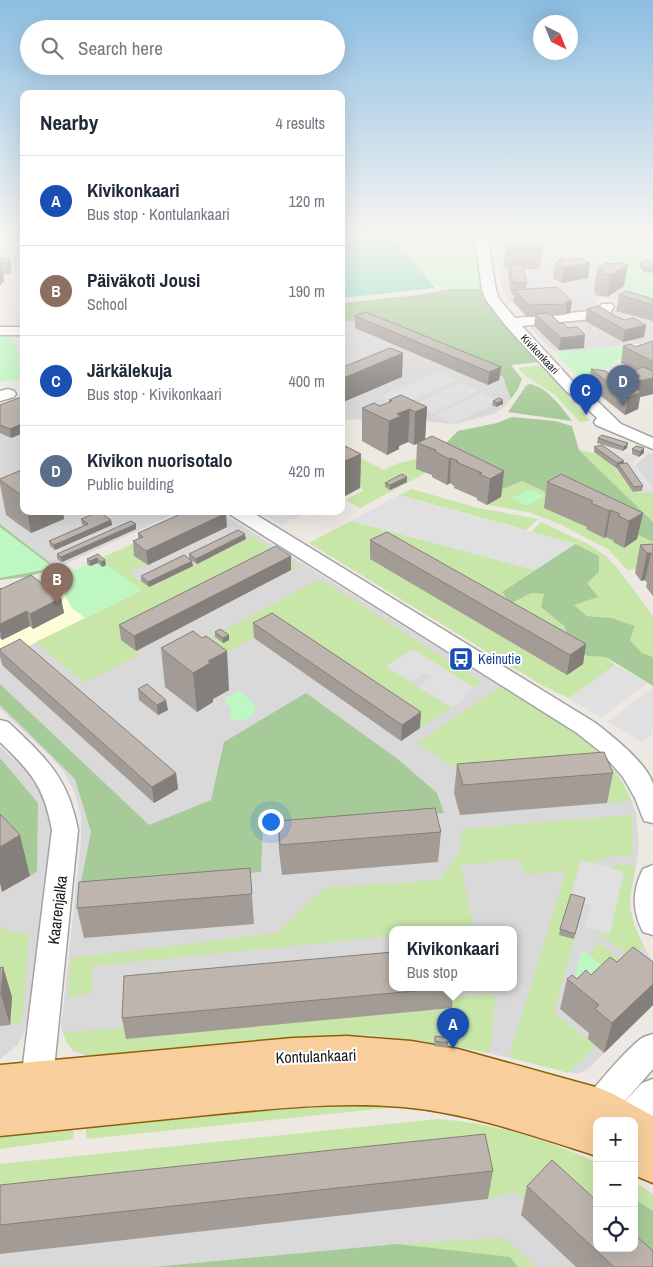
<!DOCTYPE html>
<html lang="en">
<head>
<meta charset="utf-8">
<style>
	body { margin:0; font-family:"Archivo Narrow",sans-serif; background:#f2f2f3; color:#1f2937 }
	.controls { position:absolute; right:15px; bottom:15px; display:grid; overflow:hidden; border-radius:10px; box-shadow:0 5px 20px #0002 }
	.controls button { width:45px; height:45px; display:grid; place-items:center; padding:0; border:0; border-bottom:1px solid #e0e1e3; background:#fff; color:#1f2937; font:25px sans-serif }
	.compass { position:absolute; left:533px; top:15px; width:45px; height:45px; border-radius:50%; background:#fff; box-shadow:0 5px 20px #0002; rotate:137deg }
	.you { position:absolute; left:270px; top:821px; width:18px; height:18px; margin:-12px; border:4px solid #fff; border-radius:50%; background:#1a73e8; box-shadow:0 0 0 8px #1a73e833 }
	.badge { display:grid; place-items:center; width:32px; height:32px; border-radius:50%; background:#c00809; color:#fff; font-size:16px; font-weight:700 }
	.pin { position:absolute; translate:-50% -41px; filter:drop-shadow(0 1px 2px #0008) }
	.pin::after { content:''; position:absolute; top:26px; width:18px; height:15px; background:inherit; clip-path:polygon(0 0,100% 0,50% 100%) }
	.popup { position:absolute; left:389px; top:926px; width:128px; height:65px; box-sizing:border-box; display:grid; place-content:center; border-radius:10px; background:#fff; filter:drop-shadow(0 1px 4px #0005); font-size:16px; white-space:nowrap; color:#747a83 }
	.popup b { font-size:19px; color:#1f2937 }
	.popup::after { content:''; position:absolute; left:50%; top:100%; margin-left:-10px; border:10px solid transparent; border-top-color:#fff }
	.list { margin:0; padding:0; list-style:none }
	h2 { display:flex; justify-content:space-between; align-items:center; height:65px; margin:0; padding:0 20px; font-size:21px }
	h2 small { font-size:16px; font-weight:400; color:#747a83 }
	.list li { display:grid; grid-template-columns:32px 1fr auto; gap:15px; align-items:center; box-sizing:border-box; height:90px; padding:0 20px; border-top:1px solid #e0e1e3 }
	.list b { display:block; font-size:19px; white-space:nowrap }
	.list p { margin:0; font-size:16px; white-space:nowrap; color:#747a83 }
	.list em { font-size:16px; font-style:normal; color:#747a83 }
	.icon { flex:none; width:28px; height:28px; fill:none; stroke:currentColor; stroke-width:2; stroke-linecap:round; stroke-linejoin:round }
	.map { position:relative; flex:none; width:653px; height:1267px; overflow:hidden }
	.search { position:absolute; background:#fff; box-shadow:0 5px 20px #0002; left:20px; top:20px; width:325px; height:55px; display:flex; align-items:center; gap:12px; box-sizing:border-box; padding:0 18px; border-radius:28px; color:#747a83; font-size:19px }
	.panel { position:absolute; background:#fff; box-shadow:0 5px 20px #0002; left:20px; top:90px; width:325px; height:425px; border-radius:10px }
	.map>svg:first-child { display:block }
	.residential { fill:#dad9d9; fill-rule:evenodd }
	.education { fill:#fdfdda }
	.grass { fill:#c7e6a8 }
	.forest { fill:#a7cb98 }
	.park { fill:#bff7c3 }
	.pitch { fill:#82dab7 }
	.parking { fill:#e0e0e0 }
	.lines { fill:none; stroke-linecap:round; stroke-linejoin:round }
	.minor-casing { stroke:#a3a3a3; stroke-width:3 }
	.major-casing { stroke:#8e6006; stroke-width:3 }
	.minor { fill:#fff; fill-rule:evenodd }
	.major { fill:#f8cf9c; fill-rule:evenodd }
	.wall { fill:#a39c96 }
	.shaded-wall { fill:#847f7a }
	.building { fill:#bdb5ae; stroke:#847f7a }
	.labels { text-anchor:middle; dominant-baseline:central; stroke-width:4; stroke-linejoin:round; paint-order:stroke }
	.far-street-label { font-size:11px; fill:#1c1c1c; stroke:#fff }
	.transit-label { font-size:14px; fill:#164399; stroke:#fff; text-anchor:start }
	.near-street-label { font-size:16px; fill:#1c1c1c; stroke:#fff }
</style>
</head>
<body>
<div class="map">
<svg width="653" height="1267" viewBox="0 0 653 1267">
	<rect width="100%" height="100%" fill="#ede9e2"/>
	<g class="residential">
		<polygon points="498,258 551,259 591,276 636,288 616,301 602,297 596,302 601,308 599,311 575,314 559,298 508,302 502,286"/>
		<polygon points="633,298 653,303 653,342 575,351 553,351 528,325 601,315 613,311"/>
		<polygon points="372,320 503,377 511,399 503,408 493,414 456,424 432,422 414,418 341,420 341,322"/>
		<polygon points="24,401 24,511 181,511 57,568 0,524 0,404"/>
		<polygon points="649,453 653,454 653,507 639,492 653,490 635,465"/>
		<path d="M218,511L563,725L592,747L619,780L630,797L636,813L639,848L629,905L634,925L653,964V1006L587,1070L577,1074L467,1048L370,1035L301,1037L97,1056H88L73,1051L66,1042L61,1027L81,841V817L75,793L65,774L51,757L0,709V660L141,591L99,559ZM393,930H513V988H393Z"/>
		<polygon points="0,746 30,775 41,789 51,817 51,842 27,1022 23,1036 17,1045 0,1059"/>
		<polygon points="522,1135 597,1248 634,1248 653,1267 0,1267 0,1190"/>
	</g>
	<polygon class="education" points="99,559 142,590 0,660 0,589 56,579"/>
	<g class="grass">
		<polygon points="543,365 571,396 567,397 590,421 580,422 554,394 528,378 518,368"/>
		<polygon points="341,448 384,470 399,463 434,455 503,489 522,481 653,542 653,566 627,570 609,550 562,525 528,512 488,505 502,497 431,462 418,469 426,473 360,508 346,500 364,490 341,478"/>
		<path d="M579,450C607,453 617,469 633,492L653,493V522Z"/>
		<polygon points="412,489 478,508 538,519 526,530 399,495"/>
		<polygon points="182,521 148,565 128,572 149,587 253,536 299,566 291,570 276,561 136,651 138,655 85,683 36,642 141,591 60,580 34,590 0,589 56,579"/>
		<polygon points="351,521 535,570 502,592 510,604 531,593 544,594 541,607 564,626 569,640 587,656 606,657 615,665 569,698 545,687 309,543"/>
		<polygon points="541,522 588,544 606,556 618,569 653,616 653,657 642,653 630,640 635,626 612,618 587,616 574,605 587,583 575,544 531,532"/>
		<polygon points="318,580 327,583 481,682 475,688 413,650 387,667 452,708 420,728 273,628 223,654 204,641"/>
		<path d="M501,686C545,714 614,749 631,801L607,803L598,782L462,793L456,769L417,743Z"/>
		<polygon points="632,815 633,855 608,857 590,863 581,860 559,934 574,939 554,1013 596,1046 568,1073 509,1057 566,871 525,875 519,859 461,865 473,928 448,930 393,930 393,936 93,966 91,993 68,997 71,958 276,933 325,888 440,880 459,854 463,829"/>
		<path d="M618,864L635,866C628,903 627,912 644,946L630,958L602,936L603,932L609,934L624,872L611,869Z"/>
		<polygon points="0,924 7,932 29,933 22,1022 10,1025 12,998 0,998"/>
		<polygon points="596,941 625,963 614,974 591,957"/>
		<path d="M488,994L496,997L489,1053L438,1043L370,1035L301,1037L88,1056C73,1051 67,1047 63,1032L126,1028V1039L451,1008L450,998Z"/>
		<polygon points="292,1097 407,1106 86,1139 86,1120"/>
		<polygon points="74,1119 73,1139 0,1149 0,1127"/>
		<path d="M438,1119C492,1123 548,1139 597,1163V1237L532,1203L515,1192L488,1199L480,1163L0,1215V1164Z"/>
		<polygon points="634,1182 653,1194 653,1267 634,1248"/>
		<polygon points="505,1238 536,1267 518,1267 510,1257 397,1244"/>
	</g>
	<g class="forest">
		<polygon points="341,236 408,236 404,244 397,241 341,246"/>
		<polygon points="449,289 480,289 494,308 540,362 511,365 522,379 518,389 511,399 503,377 372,320 341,322 341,303 418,295"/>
		<path d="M529,384C547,386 562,408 572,421L508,412L526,386Z"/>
		<polygon points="512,417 555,421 572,426 579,450 653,522 653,542 522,481 503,489 434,455 458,431 497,423"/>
		<polygon points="0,524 57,568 26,577 0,580"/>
		<polygon points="575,544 599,556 599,572 587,583 598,597 574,605 587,616 612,618 635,626 630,640 642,653 653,657 653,686 606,657 587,656 569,640 564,626 541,607 544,594 531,593 510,604 502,592"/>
		<polygon points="0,684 149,825 211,800 224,742 306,693 399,760 437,793 444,813 263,823 261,872 80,887 91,832 75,779 0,705"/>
		<polygon points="0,758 38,803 37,872 30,876 0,843"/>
		<polygon points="634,1199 653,1211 653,1267 634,1248"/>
		<polygon points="397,1244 510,1257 518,1267 153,1267"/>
	</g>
	<g class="park">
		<polygon points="407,236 475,236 480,251 480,289 449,289 435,286 411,257 394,241 404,244"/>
		<polygon points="493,236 653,236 653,304 624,304 616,301 635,289 592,276 551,259 498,258"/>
		<polygon points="24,247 24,264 0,265 0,249"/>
		<polygon points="0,334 8,334 17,348 20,377 18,379 0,382"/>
		<polygon points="653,343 629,357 618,360 585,384 553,351 575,351"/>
		<polygon points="531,489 545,496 526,506 512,498"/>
		<polygon points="0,527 54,568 0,578"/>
		<polygon points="99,559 142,590 85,618 72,608 56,579"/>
		<path d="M239,691L251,700L256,709C251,721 241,720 230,721L232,713L225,699Z"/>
		<polygon points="582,950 614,974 593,991 575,976"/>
	</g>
	<polygon class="pitch" points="394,241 411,257 435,288 341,298 341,246"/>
	<g class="parking">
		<polygon points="438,372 458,380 403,405 381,396"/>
		<polygon points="462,382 479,391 433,413 423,408 408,407"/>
		<polygon points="481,393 499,402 453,424 436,414"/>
		<polygon points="597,443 639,457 632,463 651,490 642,491 601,450 593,447"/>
		<polygon points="399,495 404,497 575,544 535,570 351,521"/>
		<polygon points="266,511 310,511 282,525 262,514"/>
		<polygon points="413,649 475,688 463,697 465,699 452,708 418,687 431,677 424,673 410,682 386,666"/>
		<polygon points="615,665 647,683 601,718 569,698"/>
		<polygon points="653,687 653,734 642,742 608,722"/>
		<polygon points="581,860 624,872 610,934 585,927 591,906 570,899"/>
	</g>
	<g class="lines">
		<defs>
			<g id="minor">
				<polygon points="475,236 487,236 496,290 499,299 515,318 591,311 598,309 602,304 612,304 614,307 608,315 591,319 522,326 577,386 587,391 621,424 653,438 653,449 596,425 594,422 597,418 575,397 567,392 506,326 486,300 482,290"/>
				<rect x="0" y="327" width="24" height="8"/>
				<polygon points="8,389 14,391 16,394 14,397 0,401 0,391"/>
				<path d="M228,511H250L594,722C610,734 647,763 653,784C653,795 653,812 653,823L644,821L635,798L623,777L602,753L577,733L231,515Z"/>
				<path d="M0,720L8,722C46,758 68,777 78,830L52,1089L47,1099L36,1104L25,1099L20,1089L52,830C44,786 31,772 0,742Z"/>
				<path d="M653,865V935L643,932C632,910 632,891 643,869Z"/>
				<path d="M653,1034V1069L616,1111L642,1083L653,1079V1117L640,1132L634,1134V1121H597V1131L588,1128C585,1121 581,1113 583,1106C587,1093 630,1046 642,1038C645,1036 650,1035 653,1034Z"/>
			</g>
			<path id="major" d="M347,1036L411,1041L458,1049L599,1088L613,1094L653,1116V1183L634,1175V1121H597V1156C534,1136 469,1113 403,1107C337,1101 272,1109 207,1115C138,1122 69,1129 0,1136V1065L293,1038Z"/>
		</defs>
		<use href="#minor" class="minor-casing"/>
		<use href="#major" class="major-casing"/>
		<use href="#minor" class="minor"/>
		<use href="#major" class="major"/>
	</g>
	<g class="wall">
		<polygon points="506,244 536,244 543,248 540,269 523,269 527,283 526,289 572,301 570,313 566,314 565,315 552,316 584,348 559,350 534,326 535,317 527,317 513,302 514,295 512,295 508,276 509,268 505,268 504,264"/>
		<polygon points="9,258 11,269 11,274 3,274 4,281 0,285 0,259"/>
		<polygon points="559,258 590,263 588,278 562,283 553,278 555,263 558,263"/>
		<polygon points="605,263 624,286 607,297 595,295 595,291 594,290 597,269"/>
		<polygon points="640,263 653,263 653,273 644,272 639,267"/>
		<polygon points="619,295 653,299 653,321 616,311"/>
		<polygon points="587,309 644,337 623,342 585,321"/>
		<polygon points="355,316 501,367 499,380 488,385 355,328"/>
		<polygon points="653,341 653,394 640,397 638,409 625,415 588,386 591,369 624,380 630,379 631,372 635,371 621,363 623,346 635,347"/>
		<polygon points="24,396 11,438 0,433 0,405"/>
		<polygon points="389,400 427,407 425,440 504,471 501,497 487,505 477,500 477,498 454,488 454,486 450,483 447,485 432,477 432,475 416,469 417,443 414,445 408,442 399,446 399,449 387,455 362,441 362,408 380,406 389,402"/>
		<polygon points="503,400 503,404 496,407 492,405 493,401"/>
		<polygon points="598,438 627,448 623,451 597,443"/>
		<polygon points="341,444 361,454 360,488 345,496 341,494"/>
		<polygon points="594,447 624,464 643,486 642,491 633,492 617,469 617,468 616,468 594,452"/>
		<polygon points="632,449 644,453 639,457 632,454"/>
		<polygon points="24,469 24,511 63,511 64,519 31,533 6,515 0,484 0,479"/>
		<polygon points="407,482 390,490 385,487 385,483"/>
		<polygon points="547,482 643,513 637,539 624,548 613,542 614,541 606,537 604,538 586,529 587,527 544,508"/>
		<polygon points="81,519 111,520 112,525 55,550 50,546 49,541 84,526 82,524"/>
		<polygon points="136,524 136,529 62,562 57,559 57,554"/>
		<polygon points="227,527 148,565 134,556 133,541 138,539 138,533"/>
		<polygon points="246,539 197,564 189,559 189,554"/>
		<polygon points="370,540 586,644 583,664 567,675 370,559"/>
		<polygon points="653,544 653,596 646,587 647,583 645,580 641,581 635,573 640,545"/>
		<polygon points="98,554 106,565 102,567 98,563 90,566 87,564 87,559"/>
		<polygon points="193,566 149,587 141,581 141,576"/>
		<polygon points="291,570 136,651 121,640 119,625"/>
		<polygon points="0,588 61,598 64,613 33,629 30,626 2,640 0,638"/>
		<polygon points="253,623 420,728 401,741 254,638"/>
		<polygon points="215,632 229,640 223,643 215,637"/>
		<polygon points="161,648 229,690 213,699 213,702 197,712 165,687"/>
		<polygon points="0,649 176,773 178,789 154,803 2,665 0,657"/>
		<polygon points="138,689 168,710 158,715 139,700"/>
		<polygon points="457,764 613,773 607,803 460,815 454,793"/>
		<polygon points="278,821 441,832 438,862 282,875 279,851"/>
		<polygon points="250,868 254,924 84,938 77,908"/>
		<polygon points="585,898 574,939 559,935 560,929"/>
		<polygon points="617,962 653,962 653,1005 604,1053 588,1039 589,1033 560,1009 567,979 577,979 591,975"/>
		<polygon points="3,967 12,997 10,1025 0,1026 0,968"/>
		<polygon points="393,988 454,988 452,1008 126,1039 122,1018"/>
		<polygon points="435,1036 448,1038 448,1048 434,1046"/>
		<polygon points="493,1171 488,1199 0,1254 0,1185"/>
		<polygon points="527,1186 653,1267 576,1267 521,1215"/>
	</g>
	<g class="shaded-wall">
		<polygon points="9,258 11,269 11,274 9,263"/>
		<polygon points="590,263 588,278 562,283 564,268"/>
		<polygon points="628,265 624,286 607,297 610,275"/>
		<polygon points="1,266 4,281 0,285 0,267"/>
		<polygon points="572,301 570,313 566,314 567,304 566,302"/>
		<polygon points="646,325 644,337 623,342 625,330"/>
		<polygon points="585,335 584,348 559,350 561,338"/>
		<polygon points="403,353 402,377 341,403 341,379"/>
		<polygon points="501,367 499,380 488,385 489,372"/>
		<polygon points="653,378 653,394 640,397 638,409 625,415 628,398 628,383"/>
		<polygon points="503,400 503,404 496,407 497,403"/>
		<polygon points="427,407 425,440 414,445 415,412"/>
		<polygon points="410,409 408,442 399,446 399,449 387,455 389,421 397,414"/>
		<polygon points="24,423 24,433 11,438 10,429"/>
		<polygon points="628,443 627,448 623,451 624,447"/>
		<polygon points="644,448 644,453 639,457 640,452"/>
		<polygon points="361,454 360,488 345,496 345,461"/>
		<polygon points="451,458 450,483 447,485 449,459"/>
		<polygon points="624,461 623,466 618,464 617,468 616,468 617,463"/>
		<polygon points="504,471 501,497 487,505 490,479"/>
		<polygon points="407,477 407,482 390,490 390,485"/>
		<polygon points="611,510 606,537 604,538 609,511"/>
		<polygon points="27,511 63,511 64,519 31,533"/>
		<polygon points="226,513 227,527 148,565 146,551"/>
		<polygon points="643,513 637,539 624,548 629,521"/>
		<polygon points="111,520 112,525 55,550 54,545"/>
		<polygon points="136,524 136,529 62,562 61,557"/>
		<polygon points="245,534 246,539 197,564 196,559"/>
		<polygon points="647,553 651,553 645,580 641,581"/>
		<polygon points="291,556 291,570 136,651 134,636"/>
		<polygon points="97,558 98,563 90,566 90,561"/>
		<polygon points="105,560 106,565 102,567 101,562"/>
		<polygon points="192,561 193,566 149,587 148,582"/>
		<polygon points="61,598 64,613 33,629 30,614"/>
		<polygon points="27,611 30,626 2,640 0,629 0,624"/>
		<polygon points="229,635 229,640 223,643 223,638"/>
		<polygon points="586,644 583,664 567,675 570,655"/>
		<polygon points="227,651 229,690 213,699 213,702 197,712 193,673 208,661"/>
		<polygon points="166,700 168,710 158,715 157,705"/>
		<polygon points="421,712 420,728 401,741 402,725"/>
		<polygon points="176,773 178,789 154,803 152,787"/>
		<polygon points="20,835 30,876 2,892 0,883 0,847"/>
		<polygon points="3,967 12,997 10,1025 1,995"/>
		<polygon points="653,984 653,1005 604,1053 612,1023"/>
	</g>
	<g class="building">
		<polygon points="513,241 535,242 536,244 541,244 543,248 507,248 506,244 512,244"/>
		<polygon points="9,258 9,263 0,263 0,259"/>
		<polygon points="559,258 569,258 573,260 581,258 590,263 564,268 555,263 562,262"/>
		<polygon points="645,260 653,263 653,269 644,268 640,263"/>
		<polygon points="617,262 628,265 610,275 598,273 603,271 597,269 605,263 615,264"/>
		<polygon points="509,264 522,265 527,283 513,283"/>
		<polygon points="557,287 572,301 566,302 567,304 528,305 515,290"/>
		<polygon points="626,291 653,299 653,305 619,295"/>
		<polygon points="599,306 615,316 625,320 633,318 646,325 625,330 587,309"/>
		<polygon points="366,312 501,367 489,372 355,316"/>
		<polygon points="549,313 560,323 563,323 568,328 577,327 585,335 561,338 535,314"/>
		<polygon points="653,341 653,362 623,346 631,344 635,347"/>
		<polygon points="390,348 403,353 341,379 341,368"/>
		<polygon points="643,367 653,371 653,378 628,383 641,392 628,398 591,369 606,371 611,376 624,380 640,376 631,372"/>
		<polygon points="401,395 427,407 415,412 410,409 397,414 401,416 389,421 362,408 374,403 380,406 392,401 389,400"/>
		<polygon points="24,396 24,423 10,429 0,425 0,405"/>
		<polygon points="499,398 503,400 497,403 493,401"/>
		<polygon points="602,435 628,443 624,447 598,438"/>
		<polygon points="432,436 504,471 490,479 479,474 482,473 456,462 458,461 451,458 449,459 434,451 436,450 417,443"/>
		<polygon points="341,444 361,454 345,461 341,459"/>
		<polygon points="602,445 624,461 617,463 594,447"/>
		<polygon points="636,446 644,448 640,452 632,449"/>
		<polygon points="627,463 643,486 634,487 618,464"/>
		<polygon points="24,469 24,497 0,480 0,479"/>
		<polygon points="402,474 407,477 390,485 385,483"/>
		<polygon points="561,474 643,513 629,521 618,516 620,514 611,510 609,511 591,503 593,501 547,482"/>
		<polygon points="187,511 223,511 226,513 146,551 133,541 143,537 138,533"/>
		<polygon points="99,512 111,520 54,545 49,541 88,524 81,519"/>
		<polygon points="131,521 136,524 61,557 57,554"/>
		<polygon points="238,530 245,534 196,559 189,554"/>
		<polygon points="387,532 586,644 570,655 370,540"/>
		<polygon points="653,544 653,556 651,553 647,553 640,545"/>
		<polygon points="276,546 291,556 134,636 119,625"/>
		<polygon points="98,554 105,560 101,562 97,558 90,561 87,559"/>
		<polygon points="184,555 192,561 148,582 141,576"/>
		<polygon points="31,575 61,598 30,614 27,611 0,624 0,588 1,589"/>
		<polygon points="272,613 421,712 402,725 253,623"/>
		<polygon points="220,629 229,635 223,638 215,632"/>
		<polygon points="193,631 202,638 206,636 227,651 208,661 210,663 193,673 161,648"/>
		<polygon points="20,639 176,773 152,787 0,651 0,649"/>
		<polygon points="147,684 166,700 157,705 138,689"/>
		<polygon points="604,752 613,773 463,785 457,764"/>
		<polygon points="435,808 441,832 280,845 278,821"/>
		<polygon points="0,814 20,835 0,847"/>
		<polygon points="250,868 252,894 77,908 79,882"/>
		<polygon points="571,894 585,898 575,934 560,929"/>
		<polygon points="633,947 653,962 653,984 612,1023 595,1009 599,1005 567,979 572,975 577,979 586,970 591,975 610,957 617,962"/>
		<polygon points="393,952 393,988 447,988 122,1018 124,976"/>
		<polygon points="3,967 1,995 0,995 0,968"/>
		<polygon points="435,1036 448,1038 448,1043 435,1041"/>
		<polygon points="485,1134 493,1171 0,1225 0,1185"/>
		<polygon points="552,1160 597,1201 597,1248 634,1248 634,1234 653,1251 653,1267 614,1267 527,1186"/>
	</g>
	<linearGradient id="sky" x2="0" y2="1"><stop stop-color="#8cbee2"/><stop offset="0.57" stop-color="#f7f5f2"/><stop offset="1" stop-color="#f7f5f2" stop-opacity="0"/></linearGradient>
	<rect width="653" height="413" fill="url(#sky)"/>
	<defs>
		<symbol id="bus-square" viewBox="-11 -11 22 22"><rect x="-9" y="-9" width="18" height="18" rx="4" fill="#1a4fb4" stroke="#fff"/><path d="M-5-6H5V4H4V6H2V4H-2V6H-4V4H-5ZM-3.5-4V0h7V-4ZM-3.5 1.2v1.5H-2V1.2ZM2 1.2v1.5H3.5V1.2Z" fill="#fff"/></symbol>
	</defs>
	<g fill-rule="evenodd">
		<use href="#bus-square" x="447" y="645" width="28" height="28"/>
	</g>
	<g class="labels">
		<g class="far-street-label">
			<text transform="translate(540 354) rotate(47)">Kivikonkaari</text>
		</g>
		<g class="transit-label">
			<text x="478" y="659">Keinutie</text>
		</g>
		<g class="near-street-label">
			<text transform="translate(57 910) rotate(-83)">Kaarenjalka</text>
			<text transform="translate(316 1056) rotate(-2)">Kontulankaari</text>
		</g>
	</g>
</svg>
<div class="controls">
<button>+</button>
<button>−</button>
<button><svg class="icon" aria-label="locate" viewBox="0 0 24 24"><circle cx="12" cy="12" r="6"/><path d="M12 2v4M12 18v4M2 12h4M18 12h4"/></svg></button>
</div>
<svg class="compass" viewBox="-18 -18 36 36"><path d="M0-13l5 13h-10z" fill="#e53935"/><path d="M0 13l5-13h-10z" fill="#747a83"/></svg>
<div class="you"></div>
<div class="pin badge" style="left:453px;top:1049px;background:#1a4fb4">A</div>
<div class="popup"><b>Kivikonkaari</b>Bus stop</div>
<div class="pin badge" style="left:57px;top:604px;background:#8d6e63">B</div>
<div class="pin badge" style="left:586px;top:415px;background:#1a4fb4">C</div>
<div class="pin badge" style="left:623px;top:406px;background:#5c6f8a">D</div>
<div class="search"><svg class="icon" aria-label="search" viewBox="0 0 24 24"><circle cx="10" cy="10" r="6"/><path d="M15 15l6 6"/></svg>Search here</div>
<section class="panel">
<h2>Nearby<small>4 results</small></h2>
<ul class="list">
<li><span class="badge" style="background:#1a4fb4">A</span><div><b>Kivikonkaari</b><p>Bus stop · Kontulankaari</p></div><em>120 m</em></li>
<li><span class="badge" style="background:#8d6e63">B</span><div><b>Päiväkoti Jousi</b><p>School</p></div><em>190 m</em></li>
<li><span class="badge" style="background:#1a4fb4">C</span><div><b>Järkälekuja</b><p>Bus stop · Kivikonkaari</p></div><em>400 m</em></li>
<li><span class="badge" style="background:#5c6f8a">D</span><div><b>Kivikon nuorisotalo</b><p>Public building</p></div><em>420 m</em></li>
</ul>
</section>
</div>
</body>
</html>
